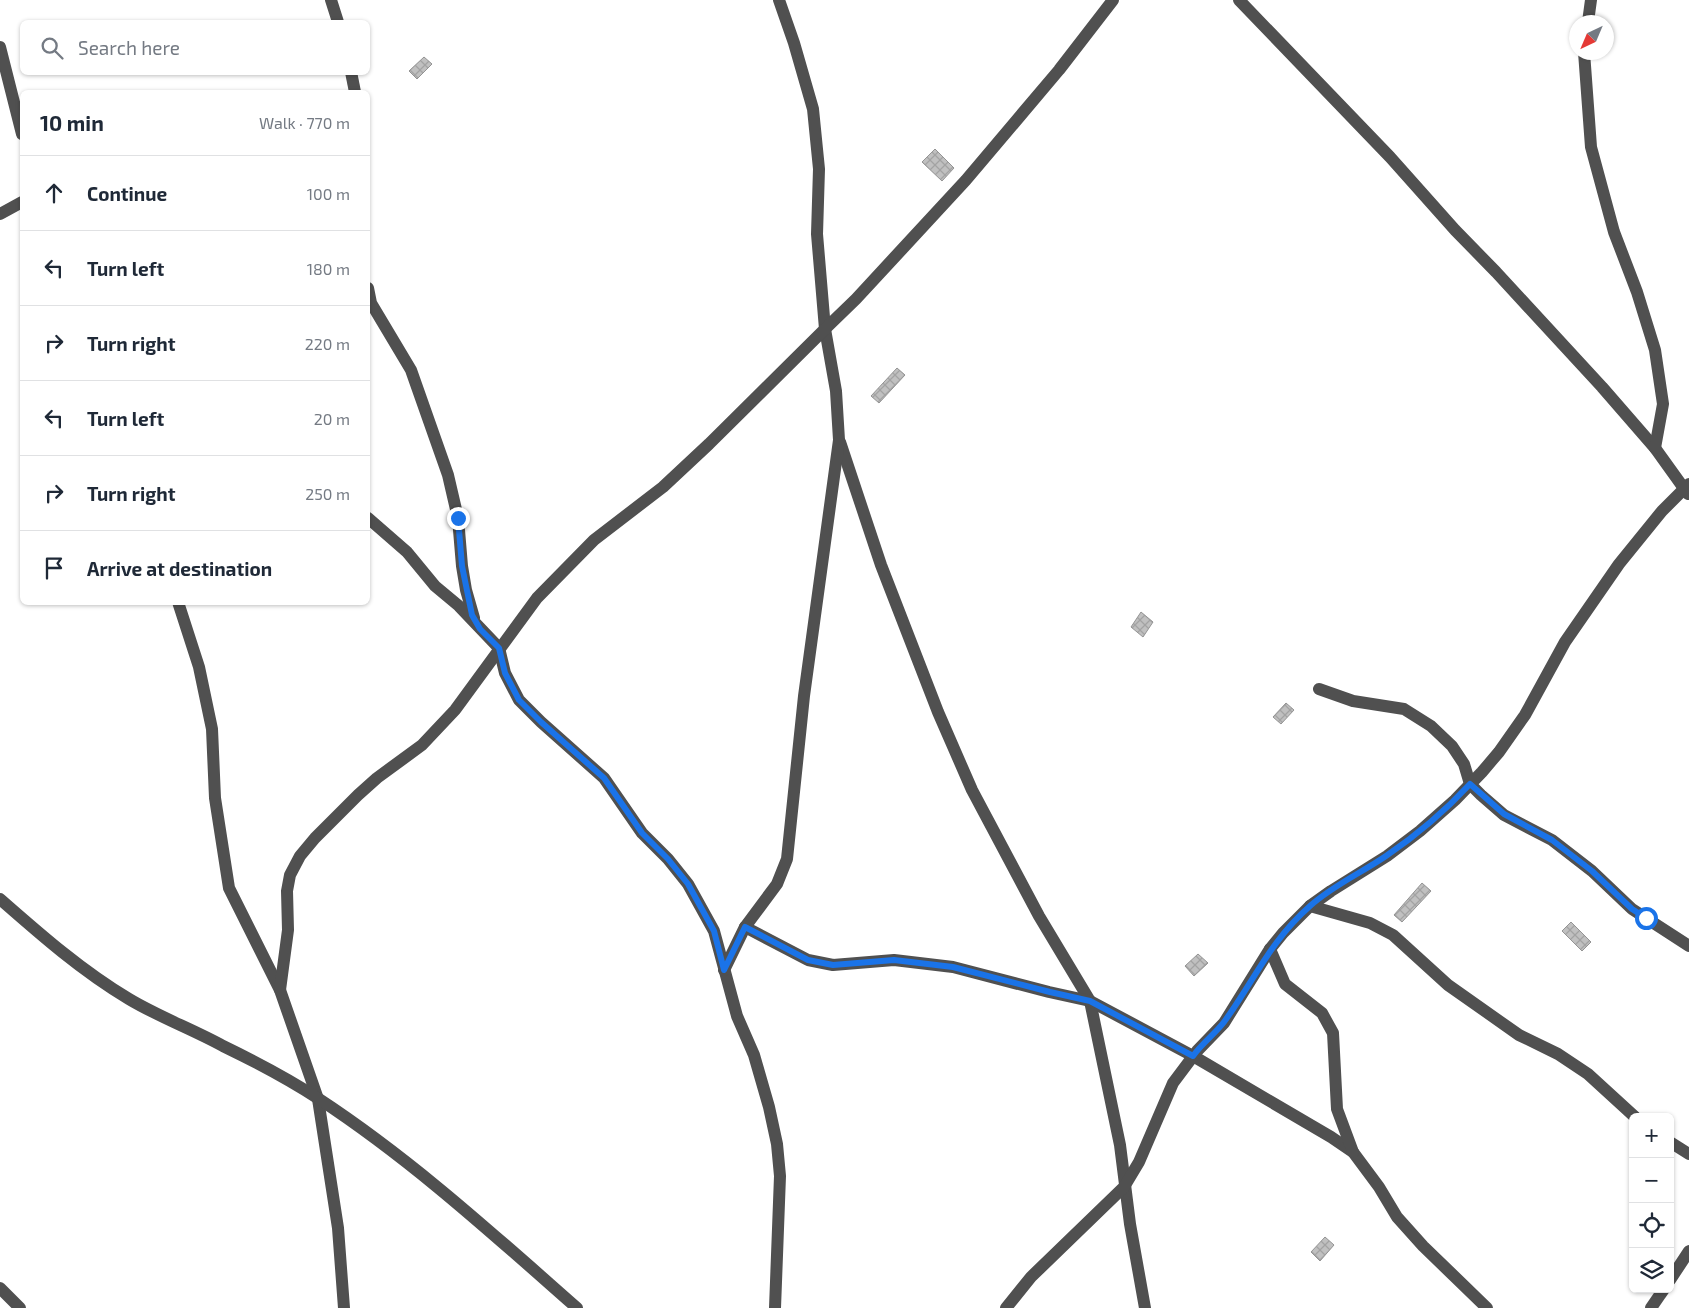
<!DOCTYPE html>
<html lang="en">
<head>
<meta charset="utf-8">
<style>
	body { margin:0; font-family:"Exo 2",sans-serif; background:#f2f2f3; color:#1f2937 }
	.controls { position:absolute; right:15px; bottom:15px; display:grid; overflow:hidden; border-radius:8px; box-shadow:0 1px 4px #0004 }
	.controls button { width:45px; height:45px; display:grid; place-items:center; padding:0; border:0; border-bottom:1px solid #e0e1e3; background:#fff; color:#1f2937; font:25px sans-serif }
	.compass { position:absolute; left:1569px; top:15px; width:45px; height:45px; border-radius:50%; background:#fff; box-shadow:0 1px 4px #0004; rotate:224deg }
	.stop { position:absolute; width:15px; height:15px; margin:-11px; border:4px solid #1a73e8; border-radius:50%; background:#fff }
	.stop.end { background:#1a73e8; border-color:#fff; box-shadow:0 1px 5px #0008 }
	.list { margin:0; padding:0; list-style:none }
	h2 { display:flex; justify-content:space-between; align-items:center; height:65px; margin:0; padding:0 20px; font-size:21px }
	h2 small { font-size:16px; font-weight:400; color:#747a83 }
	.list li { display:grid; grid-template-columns:32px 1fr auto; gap:15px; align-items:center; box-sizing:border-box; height:75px; padding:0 20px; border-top:1px solid #e0e1e3 }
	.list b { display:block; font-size:19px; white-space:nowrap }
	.list em { font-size:16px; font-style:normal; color:#747a83 }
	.icon { flex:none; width:28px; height:28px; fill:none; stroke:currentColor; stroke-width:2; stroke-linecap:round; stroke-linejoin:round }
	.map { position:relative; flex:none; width:1689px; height:1308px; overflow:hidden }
	.search { position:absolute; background:#fff; box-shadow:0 1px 4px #0004; left:20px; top:20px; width:350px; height:55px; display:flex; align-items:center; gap:12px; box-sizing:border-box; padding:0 18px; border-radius:8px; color:#747a83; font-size:19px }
	.panel { position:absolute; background:#fff; box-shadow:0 1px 4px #0004; left:20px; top:90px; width:350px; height:515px; border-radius:8px }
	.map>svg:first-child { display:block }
	.building { fill:url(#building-cross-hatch); stroke:#949494 }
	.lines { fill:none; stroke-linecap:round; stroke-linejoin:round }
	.minor { stroke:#505050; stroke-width:12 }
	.route { stroke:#1a73e8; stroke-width:6 }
</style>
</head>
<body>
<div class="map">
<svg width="1689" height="1308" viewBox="0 0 1689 1308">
	<defs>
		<pattern id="building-cross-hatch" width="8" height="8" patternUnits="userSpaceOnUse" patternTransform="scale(1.25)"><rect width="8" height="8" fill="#c0c0c0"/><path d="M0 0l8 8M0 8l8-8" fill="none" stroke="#a3a3a3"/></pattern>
	</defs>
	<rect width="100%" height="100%" fill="#fff"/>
	<g class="building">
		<polygon points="424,57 432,64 417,79 409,71"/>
		<polygon points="935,149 954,168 942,181 922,162"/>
		<polygon points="897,368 905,375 879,403 871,396"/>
		<polygon points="1141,612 1153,622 1143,637 1131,627"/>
		<polygon points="1286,703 1294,710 1281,724 1273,717"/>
		<polygon points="1422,883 1431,891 1402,922 1394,915"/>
		<polygon points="1571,922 1591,942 1582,951 1562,931"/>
		<polygon points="1198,954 1208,963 1194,976 1185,966"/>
		<polygon points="1325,1237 1334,1245 1320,1261 1311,1252"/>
	</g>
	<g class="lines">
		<g class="minor">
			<polyline points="331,0 338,22"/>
			<polyline points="1239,0 1390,157 1455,230 1496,272 1602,387 1655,448 1688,494"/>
			<polyline points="1588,22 1591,0"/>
			<polyline points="0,47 22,134"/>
			<polyline points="1584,52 1591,147 1614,232 1637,292 1655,350 1663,404 1655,448"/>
			<polyline points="351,72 355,92"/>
			<polyline points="0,214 22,202"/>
			<polyline points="368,288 371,303 411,370 448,475 458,518 462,566 466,590 474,618"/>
			<polyline points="840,442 881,565 938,712 972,790 1039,916 1090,1001 1120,1145 1130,1224 1145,1308"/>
			<polyline points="368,518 407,552 435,586 459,606 499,648 505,673 519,700 541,722 604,778 642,833 668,859 688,884 714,931 737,1016 754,1055 769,1107 777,1144 780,1176 775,1308"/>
			<polyline points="178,602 199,667 212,729 215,798 229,888 280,990 318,1099 338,1228 344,1308"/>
			<polyline points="1319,689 1353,701 1404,709 1431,726 1452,746 1464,764 1470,784 1481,795 1504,815 1552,840 1592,871 1632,909 1689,946"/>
			<path d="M0,899C41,935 82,971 129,999C159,1017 192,1029 223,1046C254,1061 290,1080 319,1099C412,1160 494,1235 577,1308"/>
			<polyline points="1310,906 1370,923 1393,935 1448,985 1519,1035 1558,1054 1588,1074 1635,1117"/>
			<polyline points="745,927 808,960 833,965 894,960 953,967 1049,992 1090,1001 1193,1056 1331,1137 1353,1152 1379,1187 1397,1217 1423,1246 1487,1308"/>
			<polyline points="1270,949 1285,984 1322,1013 1333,1033 1337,1109 1353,1152"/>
			<polyline points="724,970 745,927 777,884 787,859 804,696 839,440 836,391 825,329 817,234 819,169 813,109 794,43 779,0"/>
			<polyline points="280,990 288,930 287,891 290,875 300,856 315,838 358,795 377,778 422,745 455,710 537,598 594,540 663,487 709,444 825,329 856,299 966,180 1059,70 1113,0"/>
			<polyline points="1670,1142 1689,1154"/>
			<polyline points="1670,1280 1689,1251"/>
			<polyline points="0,1288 20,1308"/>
			<polyline points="1006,1308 1031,1277 1124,1187 1139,1162 1173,1083 1197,1051 1224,1023 1270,949 1283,933 1310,906 1331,891 1387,856 1420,831 1455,800 1482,772 1499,752 1525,715 1565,642 1619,564 1662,511 1689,484"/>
			<polyline points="1651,1308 1664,1289"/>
		</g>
	</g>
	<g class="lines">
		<path class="route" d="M458,518L462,566L472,615L480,629L499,648L505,673L519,700L541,722L604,778L642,833L668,859L688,884L714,931L724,970L745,927L808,960L833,965L894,960L953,967L1050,992L1090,1001L1193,1056C1202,1043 1215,1034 1224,1022C1254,981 1270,941 1310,906C1332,886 1361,873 1386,856C1417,835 1445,811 1470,784L1504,814L1552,840L1592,871L1632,909L1646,918"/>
	</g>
</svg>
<div class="controls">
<button>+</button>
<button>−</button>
<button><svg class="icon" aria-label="locate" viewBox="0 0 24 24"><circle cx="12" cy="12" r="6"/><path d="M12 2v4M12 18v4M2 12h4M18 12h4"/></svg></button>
<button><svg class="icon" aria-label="layers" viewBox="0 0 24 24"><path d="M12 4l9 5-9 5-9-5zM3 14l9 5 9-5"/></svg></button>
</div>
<svg class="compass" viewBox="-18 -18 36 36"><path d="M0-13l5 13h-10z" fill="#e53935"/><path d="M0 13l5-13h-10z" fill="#747a83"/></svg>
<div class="stop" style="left:1646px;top:918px"></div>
<div class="stop end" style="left:458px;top:518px"></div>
<div class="search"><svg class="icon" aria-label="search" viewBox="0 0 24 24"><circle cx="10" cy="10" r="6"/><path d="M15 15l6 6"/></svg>Search here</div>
<section class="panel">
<h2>10 min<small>Walk · 770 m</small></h2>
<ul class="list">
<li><svg class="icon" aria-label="ahead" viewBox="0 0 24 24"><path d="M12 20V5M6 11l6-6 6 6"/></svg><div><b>Continue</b></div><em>100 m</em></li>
<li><svg class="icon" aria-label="left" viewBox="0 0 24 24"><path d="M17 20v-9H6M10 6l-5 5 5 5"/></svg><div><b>Turn left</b></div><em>180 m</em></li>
<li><svg class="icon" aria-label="right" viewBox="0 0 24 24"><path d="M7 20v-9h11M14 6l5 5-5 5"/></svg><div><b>Turn right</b></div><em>220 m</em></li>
<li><svg class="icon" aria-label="left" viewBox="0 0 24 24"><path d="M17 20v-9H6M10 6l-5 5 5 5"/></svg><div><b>Turn left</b></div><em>20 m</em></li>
<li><svg class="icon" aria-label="right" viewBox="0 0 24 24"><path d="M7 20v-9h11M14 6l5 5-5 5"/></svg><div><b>Turn right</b></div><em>250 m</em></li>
<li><svg class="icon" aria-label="arrive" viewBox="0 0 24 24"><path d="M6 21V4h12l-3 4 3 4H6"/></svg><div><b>Arrive at destination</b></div></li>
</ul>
</section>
</div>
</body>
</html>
